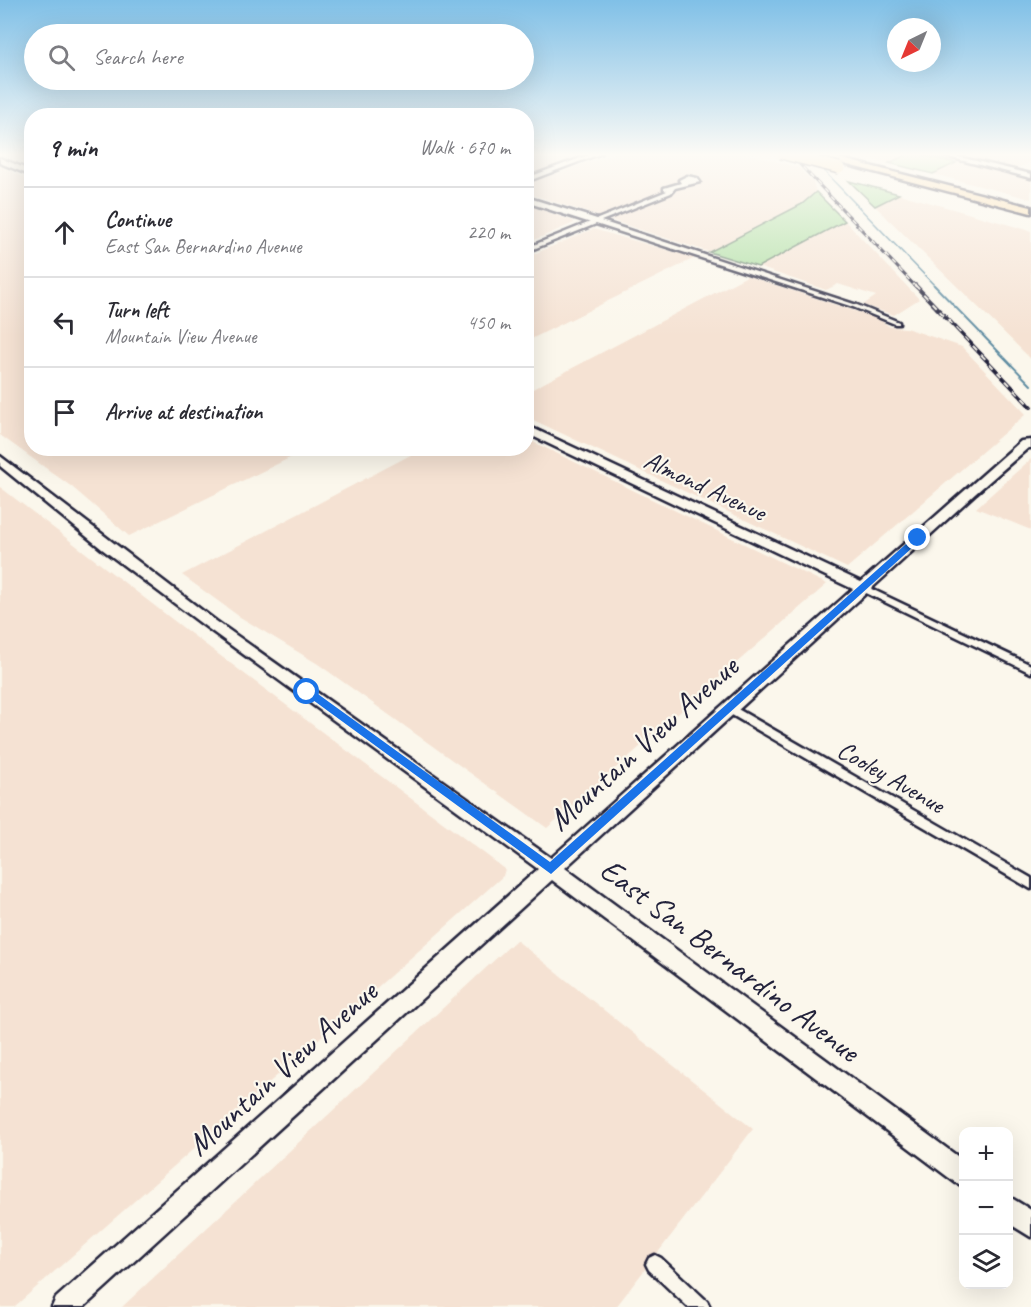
<!DOCTYPE html>
<html lang="en">
<head>
<meta charset="utf-8">
<style>
	body { margin:0; font-family:Caveat,sans-serif; background:#f7f7f7; color:#2b2b33 }
	.controls { position:absolute; right:18px; bottom:18px; display:grid; overflow:hidden; border-radius:12px; box-shadow:0 6px 24px #0002 }
	.controls button { width:54px; height:54px; display:grid; place-items:center; padding:0; border:0; border-bottom:2px solid #e1e1e2; background:#fff; color:#2b2b33; font:30px sans-serif }
	.compass { position:absolute; left:887px; top:18px; width:54px; height:54px; border-radius:50%; background:#fff; box-shadow:0 6px 24px #0002; rotate:223deg }
	.stop { position:absolute; width:18px; height:18px; margin:-14px; border:4px solid #1a73e8; border-radius:50%; background:#fff }
	.stop.end { background:#1a73e8; border-color:#fff; box-shadow:0 2px 6px #0008 }
	.list { margin:0; padding:0; list-style:none }
	h2 { display:flex; justify-content:space-between; align-items:center; height:78px; margin:0; padding:0 24px; font-size:26px }
	h2 small { font-size:20px; font-weight:400; color:#7c7c81 }
	.list li { display:grid; grid-template-columns:39px 1fr auto; gap:18px; align-items:center; box-sizing:border-box; height:90px; padding:0 24px; border-top:2px solid #e1e1e2 }
	.list b { display:block; font-size:22px; white-space:nowrap }
	.list p { margin:0; font-size:20px; white-space:nowrap; color:#7c7c81 }
	.list em { font-size:20px; font-style:normal; color:#7c7c81 }
	.icon { flex:none; width:33px; height:33px; fill:none; stroke:currentColor; stroke-width:2; stroke-linecap:round; stroke-linejoin:round }
	.map { position:relative; flex:none; width:1031px; height:1307px; overflow:hidden }
	.search { position:absolute; background:#fff; box-shadow:0 6px 24px #0002; left:24px; top:24px; width:510px; height:66px; display:flex; align-items:center; gap:15px; box-sizing:border-box; padding:0 21px; border-radius:33px; color:#7c7c81; font-size:22px }
	.panel { position:absolute; background:#fff; box-shadow:0 6px 24px #0002; left:24px; top:108px; width:510px; height:348px; border-radius:24px }
	.map>svg:first-child { display:block }
	.built { fill:#f5e2d3 }
	.green { fill:#aadd9f; stroke:#66806d; stroke-width:1.5 }
	.lines { fill:none; stroke-linecap:round; stroke-linejoin:round }
	.stream-far1 { stroke:#5d8ba1; stroke-width:1.5 }
	.stream { stroke:#5d8ba1; stroke-width:2 }
	.street-casing { stroke:#22223b; stroke-width:5 }
	.secondary-casing { stroke:#22223b; stroke-width:5 }
	.highway-casing { stroke:#22223b; stroke-width:5 }
	.street { fill:#fbf7ec; fill-rule:evenodd }
	.secondary { fill:#fbf7ec; fill-rule:evenodd }
	.highway { fill:#fbddab; fill-rule:evenodd }
	.rail-far1-casing { stroke:#22223b; stroke-width:3 }
	.rail-casing { stroke:#22223b; stroke-width:4 }
	.rail-far1 { stroke:#fbf7ec; stroke-width:1.5; stroke-dasharray:5; stroke-linecap:butt }
	.rail { stroke:#fbf7ec; stroke-width:2; stroke-dasharray:6; stroke-linecap:butt }
	.highway-bridge-casing { stroke:#22223b; stroke-width:14; stroke-linecap:butt }
	.highway-bridge { stroke:#fbddab; stroke-width:11 }
	.route { fill:#1a73e8 }
	.labels { text-anchor:middle; dominant-baseline:central; stroke-width:4.5; stroke-linejoin:round; paint-order:stroke }
	.street-label { font-size:26px; fill:#22223b; stroke:#fbf7ec }
	.near-street-label { font-size:32px; fill:#22223b; stroke:#fbf7ec }
</style>
</head>
<body>
<div class="map">
<svg width="1031" height="1307" viewBox="0 0 1031 1307">
	<rect width="100%" height="100%" fill="#fbf7ec"/>
	<filter id="ink" filterUnits="userSpaceOnUse"><feTurbulence type="fractalNoise" baseFrequency=".0167" numOctaves="2"/><feDisplacementMap in="SourceGraphic" scale="12" xChannelSelector="R" yChannelSelector="G"/><feConvolveMatrix kernelMatrix="1 2 1 2 8 2 1 2 1" color-interpolation-filters="sRGB"/></filter>
	<g filter="url(#ink)">
		<g class="built">
			<polygon points="527,153 591,153 527,177"/>
			<polygon points="614,153 747,153 799,168 813,182 816,192 802,204 709,252 527,193 527,184"/>
			<polygon points="847,153 910,153 889,163"/>
			<polygon points="973,153 1031,153 1031,162 1013,170 964,158"/>
			<polygon points="960,160 1031,177 1031,199 933,174"/>
			<polygon points="0,166 31,181 32,448 308,449 129,536 72,487 0,435"/>
			<polygon points="899,194 1031,231 1031,359 875,206"/>
			<polygon points="527,205 573,221 574,223 527,243"/>
			<polygon points="845,221 919,299 894,315 863,305 876,296 838,284 826,290 758,267"/>
			<polygon points="593,229 695,258 527,341 527,257"/>
			<polygon points="747,276 879,319 890,327 906,328 962,347 1026,414 847,568 527,417 527,392"/>
			<polygon points="527,439 827,584 547,828 318,664 240,617 182,575 422,449 526,448"/>
			<polygon points="1031,459 1031,530 976,508"/>
			<polygon points="0,487 190,633 505,869 503,876 431,940 14,1307 0,1307"/>
			<polygon points="516,940 753,1129 616,1307 122,1307"/>
		</g>
		<g class="green">
			<polygon points="910,153 915,153 956,163 933,174 889,163"/>
			<polygon points="849,181 899,194 875,206"/>
			<polygon points="816,192 845,221 758,267 709,252 802,204"/>
		</g>
		<g class="lines">
			<polyline class="stream-far1" points="821,168 936,287"/>
			<polyline class="stream" points="934,285 1031,385"/>
			<defs>
				<g id="street">
					<polygon points="594,153 602,153 526,182 526,178"/>
					<polygon points="933,153 942,153 1031,174 1031,178"/>
					<polygon points="687,176 697,178 700,182 675,188 671,193 601,221 857,305 899,322 899,324 895,324 853,307 596,224 526,252 526,248 667,191 664,190 664,188 681,183 679,180"/>
					<polygon points="863,585 1031,665 1031,673 860,590 858,588 860,586"/>
					<polygon points="729,704 1031,878 1031,889 725,711 723,708 725,705"/>
					<polygon points="655,1255 661,1258 707,1301 710,1307 688,1307 649,1270 646,1264 649,1258"/>
				</g>
				<g id="secondary">
					<polygon points="0,158 32,171 32,176 0,163"/>
					<polygon points="526,197 597,219 598,221 591,223 526,202"/>
					<polygon points="526,425 861,582 1021,441 1031,440 1031,448 1028,448 976,493 565,868 964,1161 964,1186 956,1183 552,880 84,1307 52,1307 56,1298 538,869 206,627 102,549 0,466 0,456 216,621 551,858 853,589 526,433"/>
					<polygon points="1008,1196 1031,1210 1031,1237 1008,1223"/>
				</g>
				<polygon id="highway" points="802,153 819,153 1031,207 1031,213"/>
			</defs>
			<use href="#street" class="street-casing"/>
			<use href="#secondary" class="secondary-casing"/>
			<use href="#highway" class="highway-casing"/>
			<use href="#street" class="street"/>
			<use href="#secondary" class="secondary"/>
			<use href="#highway" class="highway"/>
			<defs>
				<polyline id="rail-far1" points="789,153 916,287"/>
				<polyline id="rail" points="915,285 1031,407"/>
			</defs>
			<use href="#rail-far1" class="rail-far1-casing"/>
			<use href="#rail" class="rail-casing"/>
			<use href="#rail-far1" class="rail-far1"/>
			<use href="#rail" class="rail"/>
			<defs>
				<polyline id="highway-bridge" points="781,153 839,168"/>
			</defs>
			<use href="#highway-bridge" class="highway-bridge-casing"/>
			<use href="#highway-bridge" class="highway-bridge"/>
		</g>
	</g>
	<linearGradient id="sky" x2="0" y2="1"><stop stop-color="#80c0e7"/><stop offset="0.46" stop-color="#fdfbf6"/><stop offset="1" stop-color="#fdfbf6" stop-opacity="0"/></linearGradient>
	<rect width="1031" height="336" fill="url(#sky)"/>
	<polygon class="route" points="915,536 923,538 551,874 302,692 311,689 550,862"/>
	<g class="labels">
		<g class="street-label">
			<text transform="translate(705 486) rotate(25)">Almond Avenue</text>
			<text transform="translate(891 777) rotate(30)">Cooley Avenue</text>
		</g>
		<g class="near-street-label">
			<text transform="translate(643 743) rotate(-42)">Mountain View Avenue</text>
			<text transform="translate(730 960) rotate(37)">East San Bernardino Avenue</text>
			<text transform="translate(282 1068) rotate(-42)">Mountain View Avenue</text>
		</g>
	</g>
</svg>
<div class="controls">
<button>+</button>
<button>−</button>
<button><svg class="icon" aria-label="layers" viewBox="0 0 24 24"><path d="M12 4l9 5-9 5-9-5zM3 14l9 5 9-5"/></svg></button>
</div>
<svg class="compass" viewBox="-18 -18 36 36"><path d="M0-13l5 13h-10z" fill="#e53935"/><path d="M0 13l5-13h-10z" fill="#7c7c81"/></svg>
<div class="stop" style="left:307px;top:692px"></div>
<div class="stop end" style="left:918px;top:538px"></div>
<div class="search"><svg class="icon" aria-label="search" viewBox="0 0 24 24"><circle cx="10" cy="10" r="6"/><path d="M15 15l6 6"/></svg>Search here</div>
<section class="panel">
<h2>9 min<small>Walk · 670 m</small></h2>
<ul class="list">
<li><svg class="icon" aria-label="ahead" viewBox="0 0 24 24"><path d="M12 20V5M6 11l6-6 6 6"/></svg><div><b>Continue</b><p>East San Bernardino Avenue</p></div><em>220 m</em></li>
<li><svg class="icon" aria-label="left" viewBox="0 0 24 24"><path d="M17 20v-9H6M10 6l-5 5 5 5"/></svg><div><b>Turn left</b><p>Mountain View Avenue</p></div><em>450 m</em></li>
<li><svg class="icon" aria-label="arrive" viewBox="0 0 24 24"><path d="M6 21V4h12l-3 4 3 4H6"/></svg><div><b>Arrive at destination</b></div></li>
</ul>
</section>
</div>
</body>
</html>
